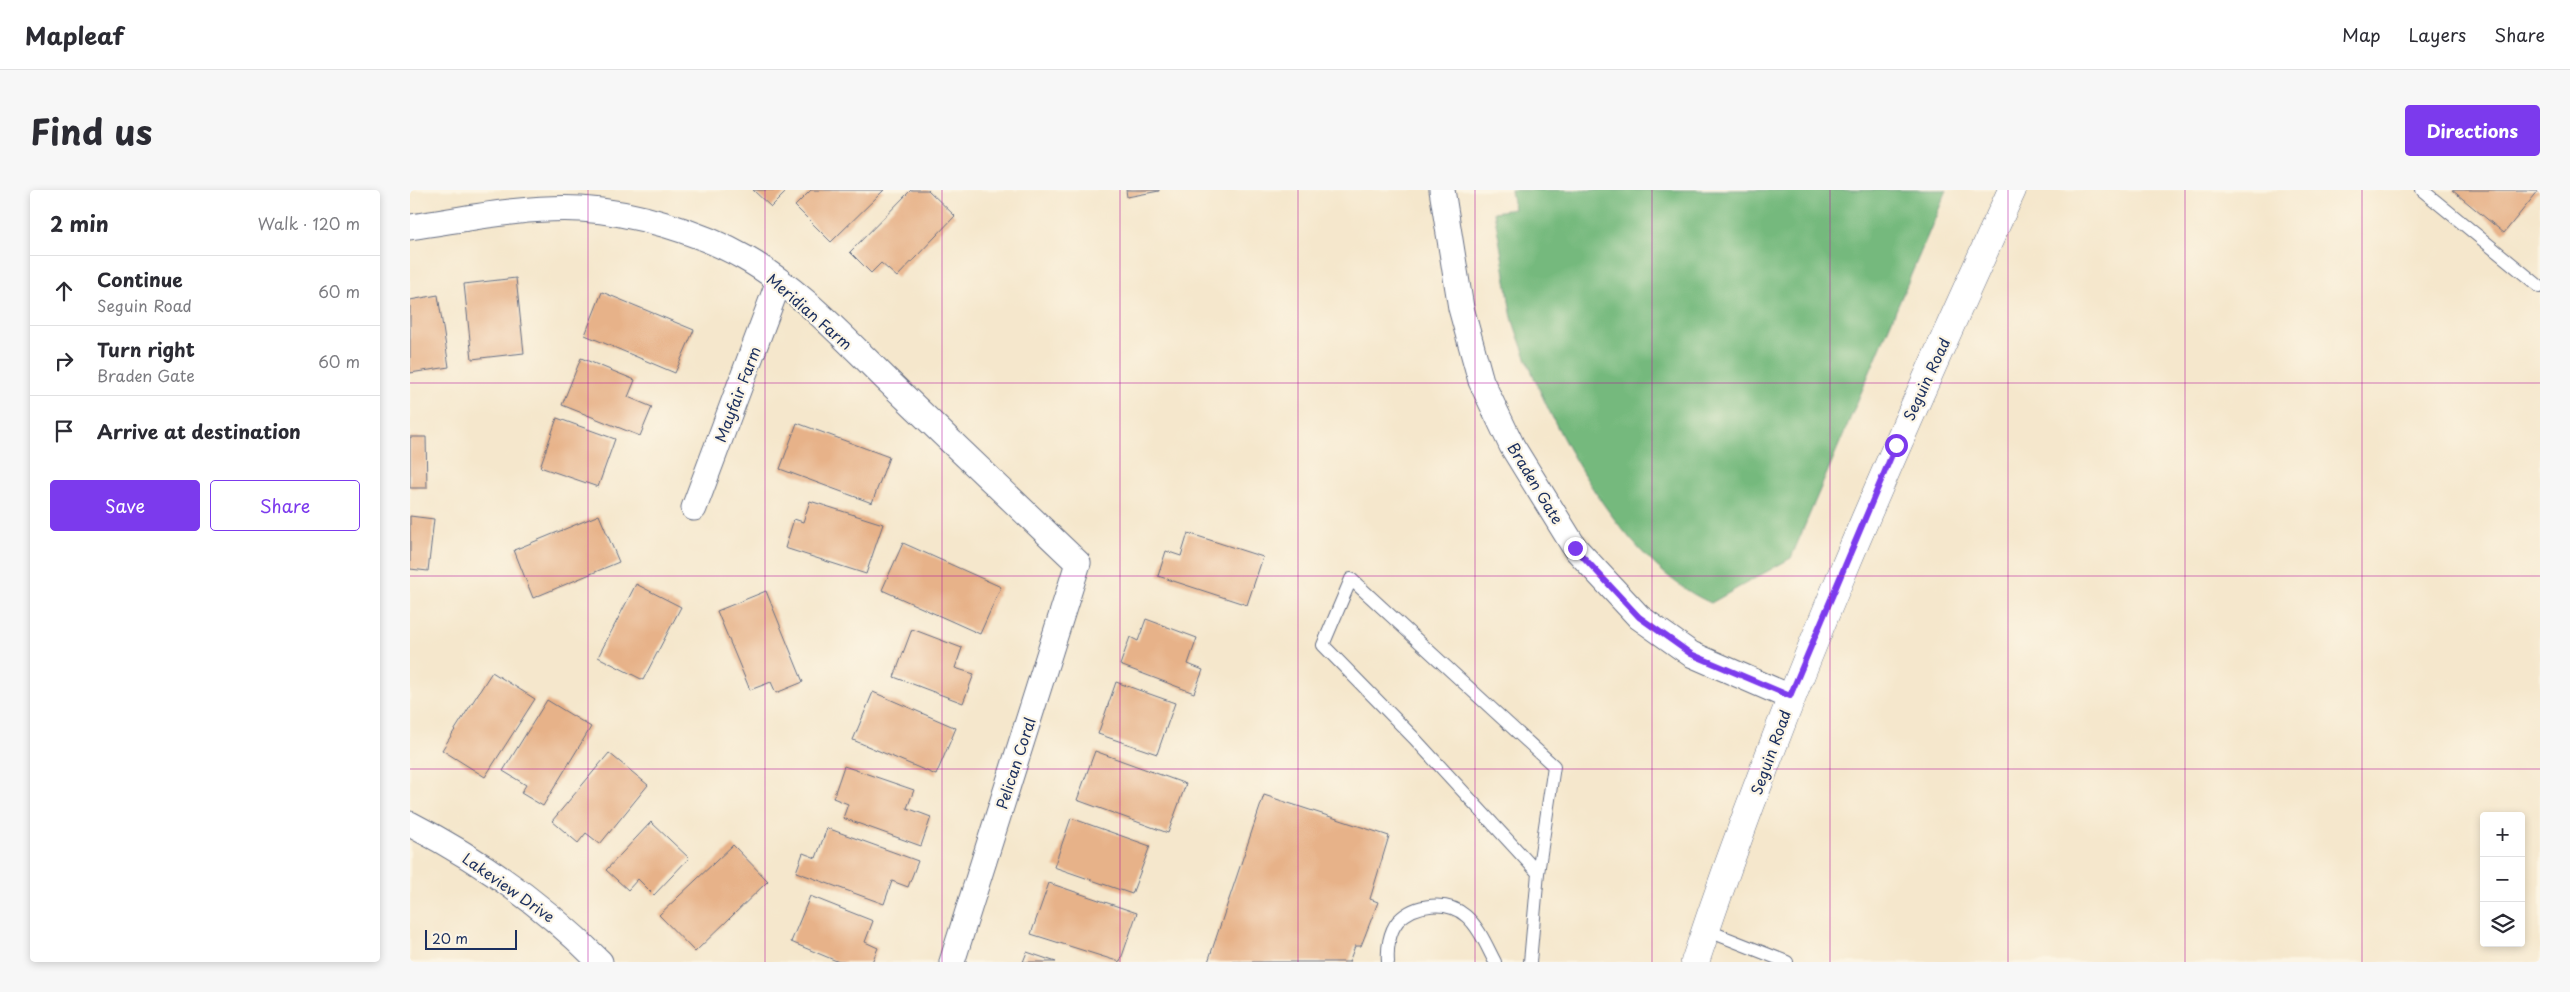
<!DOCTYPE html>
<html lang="en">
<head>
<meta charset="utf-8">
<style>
	body { margin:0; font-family:"Playpen Sans",sans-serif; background:#f7f7f7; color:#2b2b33 }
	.controls { position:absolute; right:15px; bottom:15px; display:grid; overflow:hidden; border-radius:5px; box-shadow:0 2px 8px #0003 }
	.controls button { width:45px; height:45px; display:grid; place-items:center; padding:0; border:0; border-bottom:1px solid #e1e1e2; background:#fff; color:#2b2b33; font:25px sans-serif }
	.scale { position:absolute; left:15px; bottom:12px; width:92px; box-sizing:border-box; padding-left:5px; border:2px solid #1b2f5e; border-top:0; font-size:14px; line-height:18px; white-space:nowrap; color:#1b2f5e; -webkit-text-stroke:4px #fcf5e5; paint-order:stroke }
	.stop { position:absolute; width:15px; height:15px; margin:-11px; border:4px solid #7c3aed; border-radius:50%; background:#fff }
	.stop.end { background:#7c3aed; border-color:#fff; box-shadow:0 1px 5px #0008 }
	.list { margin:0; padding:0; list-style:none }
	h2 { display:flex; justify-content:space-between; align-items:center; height:65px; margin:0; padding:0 20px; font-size:21px }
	h2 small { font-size:16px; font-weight:400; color:#7c7c81 }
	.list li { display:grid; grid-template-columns:32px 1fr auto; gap:15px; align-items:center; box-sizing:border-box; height:70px; padding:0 20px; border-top:1px solid #e1e1e2 }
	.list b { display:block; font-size:19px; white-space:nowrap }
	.list p { margin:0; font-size:16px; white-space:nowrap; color:#7c7c81 }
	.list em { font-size:16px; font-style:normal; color:#7c7c81 }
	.actions { display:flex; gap:10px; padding:15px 20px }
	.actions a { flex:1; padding:11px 0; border:1px solid #7c3aed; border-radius:5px; text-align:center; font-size:18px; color:#7c3aed }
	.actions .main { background:#7c3aed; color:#fff }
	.icon { flex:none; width:28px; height:28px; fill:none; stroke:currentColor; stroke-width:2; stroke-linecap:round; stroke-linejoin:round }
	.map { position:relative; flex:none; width:2130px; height:772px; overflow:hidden; border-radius:5px }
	header { display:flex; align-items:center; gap:30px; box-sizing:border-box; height:70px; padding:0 25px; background:#fff; border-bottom:1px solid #e1e1e2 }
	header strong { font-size:24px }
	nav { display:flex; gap:28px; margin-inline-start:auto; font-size:18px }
	.intro { display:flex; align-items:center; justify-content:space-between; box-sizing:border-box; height:120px; padding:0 30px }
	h1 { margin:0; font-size:35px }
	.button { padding:12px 22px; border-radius:5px; background:#7c3aed; color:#fff; font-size:18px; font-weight:700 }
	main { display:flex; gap:30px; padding:0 30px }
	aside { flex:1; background:#fff; border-radius:5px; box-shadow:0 2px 8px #0003 }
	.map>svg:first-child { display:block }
	.forest { fill:#74b97d; stroke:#48746e }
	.building { fill:#e7b289 }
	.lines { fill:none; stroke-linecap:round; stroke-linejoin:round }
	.service-casing { stroke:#676f84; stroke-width:14 }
	.minor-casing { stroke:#676f84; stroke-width:27 }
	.primary-casing { stroke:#676f84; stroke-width:29 }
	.service { stroke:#fff; stroke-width:12 }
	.minor { stroke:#fff; stroke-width:25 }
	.primary { stroke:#fff; stroke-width:28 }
	.route { stroke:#7c3aed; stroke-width:6 }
	.grid { fill:none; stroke:#b5179e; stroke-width:1; stroke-opacity:0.55 }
	.labels { text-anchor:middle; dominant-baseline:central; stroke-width:4.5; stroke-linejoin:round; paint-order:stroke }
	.street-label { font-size:15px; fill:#1b2f5e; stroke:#fcf5e5 }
</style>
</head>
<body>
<header>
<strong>Mapleaf</strong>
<nav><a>Map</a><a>Layers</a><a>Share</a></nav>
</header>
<div class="intro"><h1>Find us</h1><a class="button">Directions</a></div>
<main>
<aside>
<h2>2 min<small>Walk · 120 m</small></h2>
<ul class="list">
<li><svg class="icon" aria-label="ahead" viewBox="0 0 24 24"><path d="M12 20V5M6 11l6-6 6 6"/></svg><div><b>Continue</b><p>Seguin Road</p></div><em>60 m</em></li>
<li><svg class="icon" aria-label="right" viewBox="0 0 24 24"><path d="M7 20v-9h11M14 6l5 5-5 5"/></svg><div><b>Turn right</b><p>Braden Gate</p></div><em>60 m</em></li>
<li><svg class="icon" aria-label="arrive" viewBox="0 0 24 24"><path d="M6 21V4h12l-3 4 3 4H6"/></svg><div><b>Arrive at destination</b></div></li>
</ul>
<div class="actions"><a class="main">Save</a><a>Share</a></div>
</aside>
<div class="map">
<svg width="2130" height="772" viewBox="0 0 2130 772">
	<rect width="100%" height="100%" fill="#fcf5e5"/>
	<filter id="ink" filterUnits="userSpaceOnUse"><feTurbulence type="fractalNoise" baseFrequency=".02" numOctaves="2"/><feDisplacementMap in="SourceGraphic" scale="10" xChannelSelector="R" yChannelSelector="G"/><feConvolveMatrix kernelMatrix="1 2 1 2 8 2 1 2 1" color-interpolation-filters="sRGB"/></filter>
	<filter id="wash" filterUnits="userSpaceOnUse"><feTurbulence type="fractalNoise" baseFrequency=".0096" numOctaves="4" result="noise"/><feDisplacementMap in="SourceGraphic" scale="20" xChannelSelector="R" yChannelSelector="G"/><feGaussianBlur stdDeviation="1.12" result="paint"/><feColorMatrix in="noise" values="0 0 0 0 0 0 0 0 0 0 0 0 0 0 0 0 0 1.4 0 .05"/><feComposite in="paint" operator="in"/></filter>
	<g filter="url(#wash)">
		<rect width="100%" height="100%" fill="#f5e7cc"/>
		<path class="forest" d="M1101,0H1537L1381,368L1301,413C1209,373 1134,226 1104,134C1100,123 1099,109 1097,97C1093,72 1089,47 1084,22L1104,19Z"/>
		<g id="blocks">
			<g class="building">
				<polygon points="343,0 378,0 361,17"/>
				<polygon points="401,0 474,0 421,52 385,16"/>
				<polygon points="501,0 518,0 545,26 487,87 471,73 461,83 440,62"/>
				<polygon points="716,0 749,0 749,1 717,7"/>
				<polygon points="2042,0 2129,0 2094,43"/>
				<polygon points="106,88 114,163 62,169 54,94"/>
				<polygon points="192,102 284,140 265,183 175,145"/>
				<polygon points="28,105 39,177 0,183 0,110"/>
				<polygon points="171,168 225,190 218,207 242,217 230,246 152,215"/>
				<polygon points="147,228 205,249 188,297 130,277"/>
				<polygon points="387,233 479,267 462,313 370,279"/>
				<polygon points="0,247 16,247 17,298 0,298"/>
				<polygon points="400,311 473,334 456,384 375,358 384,329 393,332"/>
				<polygon points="189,325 209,372 123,408 104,360"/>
				<polygon points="0,326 24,329 18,381 0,379"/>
				<polygon points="778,343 853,367 837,415 748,386 756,361 771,366"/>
				<polygon points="493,353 591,397 570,444 472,400"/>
				<polygon points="226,394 271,417 233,490 188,467"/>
				<polygon points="356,401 393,492 366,503 361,492 340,500 307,421"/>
				<polygon points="736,429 787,448 778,474 793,480 784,503 710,475 720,447 728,451"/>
				<polygon points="502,439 552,458 545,478 564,484 553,513 484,487"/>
				<polygon points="82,482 125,509 75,587 32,560"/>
				<polygon points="706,492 765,513 747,564 688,544"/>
				<polygon points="463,502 546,538 526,585 443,550"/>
				<polygon points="137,510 181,537 133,616 111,603 116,595 93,581"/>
				<polygon points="685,561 776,594 758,643 667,610"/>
				<polygon points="199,563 238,595 190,654 176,643 168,653 142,631"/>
				<polygon points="434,576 504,600 497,618 521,627 511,656 433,628 438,614 423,608"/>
				<polygon points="854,605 979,646 960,709 968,712 951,756 945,756 939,772 798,772"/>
				<polygon points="661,628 740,656 722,704 644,677"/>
				<polygon points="241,632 279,668 244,705 228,689 218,700 196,680"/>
				<polygon points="417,638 508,671 498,697 482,691 474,714 386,682 393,663 406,668"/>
				<polygon points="323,655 358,691 285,762 249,725"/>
				<polygon points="639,693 727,723 710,772 621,744"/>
				<polygon points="400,706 463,731 455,752 468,758 462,772 429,772 381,752"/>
				<polygon points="617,762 646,772 613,772"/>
			</g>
		</g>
	</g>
	<g filter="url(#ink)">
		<use href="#blocks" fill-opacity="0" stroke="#676f84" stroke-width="1"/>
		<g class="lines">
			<defs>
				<g id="service">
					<polyline points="2012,0 2130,97"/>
					<polyline points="1296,740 1377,772"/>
					<path d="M978,772C977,759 979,742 988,731C1005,713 1038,710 1056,726C1069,737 1077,757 1085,772"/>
					<polyline points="1120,772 1128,683 1144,576 941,389 913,455 1004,548 1128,683"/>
				</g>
				<g id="minor">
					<polyline points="1032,0 1051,118 1071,191 1102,256 1165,358 1229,427 1281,464 1380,507"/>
					<path d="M0,37C56,29 114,16 171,19C223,22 290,42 335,68C388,98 432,146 475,188C539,250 604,312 668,373L542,772"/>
					<polyline points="284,318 369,91"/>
					<path d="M0,634C70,670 135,716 190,772"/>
				</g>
				<path id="primary" d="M1285,772C1373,507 1486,253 1602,0"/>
			</defs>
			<use href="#service" class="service-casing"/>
			<use href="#minor" class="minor-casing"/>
			<use href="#primary" class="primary-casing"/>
			<use href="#service" class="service"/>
			<use href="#minor" class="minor"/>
			<use href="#primary" class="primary"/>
		</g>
	</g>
	<g class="lines" filter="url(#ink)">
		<polyline class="route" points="1165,358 1229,427 1281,464 1380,506 1486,255"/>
	</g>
	<path class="grid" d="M178,0V772M355,0V772M532,0V772M710,0V772M888,0V772M1065,0V772M1242,0V772M1420,0V772M1598,0V772M1775,0V772M1952,0V772M0,193H2130M0,386H2130M0,579H2130"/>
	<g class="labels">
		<g class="street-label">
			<text transform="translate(400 121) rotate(41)">Meridian Farm</text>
			<text transform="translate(1516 189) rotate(-65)">Seguin Road</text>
			<text transform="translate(327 204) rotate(-69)">Mayfair Farm</text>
			<text transform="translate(1126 293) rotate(59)">Braden Gate</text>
			<text transform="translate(1360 562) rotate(-70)">Seguin Road</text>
			<text transform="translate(605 573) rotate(-72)">Pelican Coral</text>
			<text transform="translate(99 697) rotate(35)">Lakeview Drive</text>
		</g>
	</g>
</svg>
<div class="controls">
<button>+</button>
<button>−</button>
<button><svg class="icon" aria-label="layers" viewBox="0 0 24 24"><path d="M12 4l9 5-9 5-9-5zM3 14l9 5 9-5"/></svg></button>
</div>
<div class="scale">20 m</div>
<div class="stop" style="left:1486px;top:255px"></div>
<div class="stop end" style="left:1165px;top:358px"></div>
</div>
</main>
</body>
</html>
